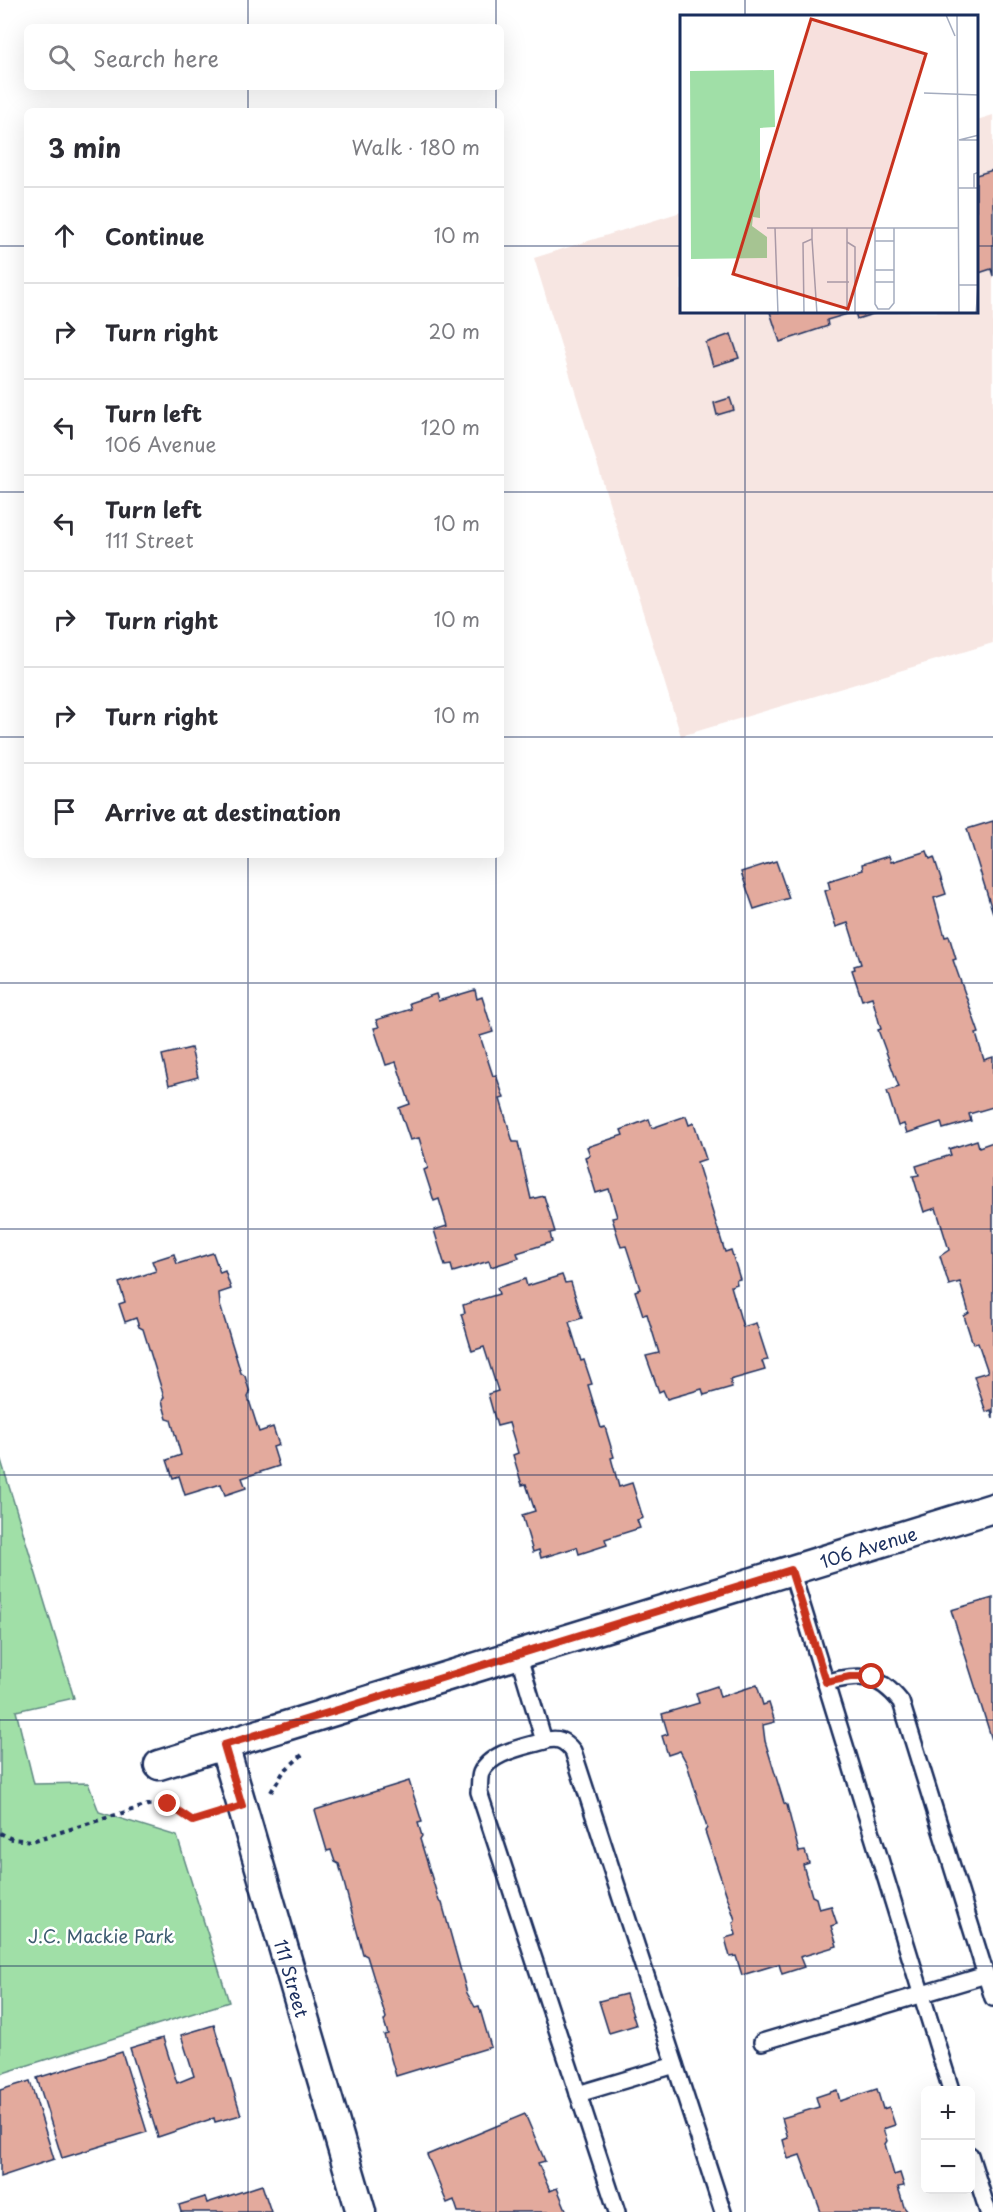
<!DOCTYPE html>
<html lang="en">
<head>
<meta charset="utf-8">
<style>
	body { margin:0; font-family:"Playpen Sans",sans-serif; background:#f2f2f3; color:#2b2b33 }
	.controls { position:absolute; right:18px; bottom:18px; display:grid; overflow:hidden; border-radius:9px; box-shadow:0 6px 24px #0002 }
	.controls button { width:54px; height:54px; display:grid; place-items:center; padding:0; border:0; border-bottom:2px solid #e1e1e2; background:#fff; color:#2b2b33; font:30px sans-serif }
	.stop { position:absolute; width:18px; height:18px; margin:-14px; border:4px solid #c8321e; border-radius:50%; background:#fff }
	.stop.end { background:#c8321e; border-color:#fff; box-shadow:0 2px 6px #0008 }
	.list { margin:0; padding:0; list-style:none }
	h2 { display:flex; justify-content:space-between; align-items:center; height:78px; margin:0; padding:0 24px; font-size:26px }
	h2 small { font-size:20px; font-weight:400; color:#7c7c81 }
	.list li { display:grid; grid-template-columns:39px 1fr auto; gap:18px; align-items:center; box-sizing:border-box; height:96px; padding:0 24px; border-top:2px solid #e1e1e2 }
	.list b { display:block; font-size:22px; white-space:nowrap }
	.list p { margin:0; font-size:20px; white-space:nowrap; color:#7c7c81 }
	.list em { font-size:20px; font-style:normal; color:#7c7c81 }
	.icon { flex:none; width:33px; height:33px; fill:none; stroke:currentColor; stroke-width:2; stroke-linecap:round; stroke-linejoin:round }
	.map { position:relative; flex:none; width:993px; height:2212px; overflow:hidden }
	.search { position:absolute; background:#fff; box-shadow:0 6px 24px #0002; left:24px; top:24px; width:480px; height:66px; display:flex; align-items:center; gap:15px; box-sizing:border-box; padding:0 21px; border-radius:9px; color:#7c7c81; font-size:22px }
	.panel { position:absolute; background:#fff; box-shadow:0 6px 24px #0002; left:24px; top:108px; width:480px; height:750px; border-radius:9px }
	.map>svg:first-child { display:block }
	.built { fill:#f7e6e2 }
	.green { fill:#a0dfa7; stroke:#5e8782; stroke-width:1.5 }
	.building { fill:#e3aa9d; stroke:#1b2f5e; stroke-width:1.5 }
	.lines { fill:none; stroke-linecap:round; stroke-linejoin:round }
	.lane-casing { stroke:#1b2f5e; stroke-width:20 }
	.street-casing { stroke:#1b2f5e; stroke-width:33 }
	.path { stroke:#1b2f5e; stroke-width:4; stroke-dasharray:4.5 4.5; stroke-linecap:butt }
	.lane { stroke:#fff; stroke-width:15 }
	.street { stroke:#fff; stroke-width:28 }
	.route { stroke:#c8321e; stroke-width:8 }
	.grid { fill:none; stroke:#1b2f5e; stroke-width:1.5; stroke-opacity:0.55 }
	.labels { text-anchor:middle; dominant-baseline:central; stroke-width:5; stroke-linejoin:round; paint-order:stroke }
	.street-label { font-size:18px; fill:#1b2f5e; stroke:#fff }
	.park-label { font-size:18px; fill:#3c5b70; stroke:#fff }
	.inset-road { fill:none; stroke:#a4acbf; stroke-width:1.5 }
	.view { fill:#c8321e; fill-opacity:0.15; stroke:#c8321e; stroke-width:3 }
	.inset-edge { fill:none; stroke:#1b2f5e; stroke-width:3 }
</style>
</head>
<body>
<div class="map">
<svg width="993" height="2212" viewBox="0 0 993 2212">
	<rect width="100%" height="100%" fill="#fff"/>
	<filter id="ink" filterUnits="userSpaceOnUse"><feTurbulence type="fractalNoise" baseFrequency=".0167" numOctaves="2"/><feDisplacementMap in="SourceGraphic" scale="12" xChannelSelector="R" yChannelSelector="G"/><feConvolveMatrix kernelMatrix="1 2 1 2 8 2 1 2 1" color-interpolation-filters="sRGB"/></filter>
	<g filter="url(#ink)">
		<polygon class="built" points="993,115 993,643 681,736 534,258 681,212 681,312 976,312 977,120"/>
		<polygon class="green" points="0,1457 74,1698 16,1711 34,1784 88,1783 99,1812 177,1836 229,2002 0,2074"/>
		<g class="building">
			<polygon points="993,170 993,276 991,269 976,274 976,175"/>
			<polygon points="770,312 854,312 827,320 828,326 780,342"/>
			<polygon points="855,312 879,312 857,319"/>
			<polygon points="731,334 739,358 713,366 706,343"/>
			<polygon points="730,398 734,410 717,415 714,403"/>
			<polygon points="993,821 993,913 967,829"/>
			<polygon points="927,851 930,859 934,857 946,894 934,898 945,937 949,936 956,959 953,960 979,1033 976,1034 984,1060 993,1057 993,1107 969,1114 971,1121 943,1129 941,1122 907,1133 904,1124 898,1126 887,1091 899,1087 878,1030 881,1029 872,997 862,1000 852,970 855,969 854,966 861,964 848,923 836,927 825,891 830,889 828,881 863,870 862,864 889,856 891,862"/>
			<polygon points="776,861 789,898 754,909 741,872"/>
			<polygon points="475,990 477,999 482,997 493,1032 480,1036 493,1076 496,1075 504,1098 500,1099 513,1142 518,1142 531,1199 544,1196 555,1232 550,1233 552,1242 517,1253 519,1258 491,1267 489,1261 453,1272 451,1265 445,1266 434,1230 447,1226 439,1199 434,1201 424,1170 428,1168 419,1138 410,1140 399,1108 410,1104 396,1062 386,1065 374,1028 379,1027 376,1020 411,1009 409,1003 436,994 438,1001"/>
			<polygon points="191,1048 198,1077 169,1085 162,1055"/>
			<polygon points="686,1116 689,1125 694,1123 706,1159 697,1162 725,1252 731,1250 740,1279 736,1280 737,1284 731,1286 743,1327 756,1323 768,1360 762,1361 765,1370 730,1380 732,1387 704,1395 702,1389 667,1399 663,1390 659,1392 646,1356 659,1353 647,1314 643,1315 635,1291 640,1289 626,1246 621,1247 612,1218 617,1217 609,1189 596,1193 585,1157 590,1155 587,1147 623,1135 621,1130 649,1119 652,1128"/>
			<polygon points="977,1140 979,1147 993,1142 993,1418 991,1410 986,1412 974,1376 988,1372 978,1343 973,1344 964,1316 969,1313 960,1282 949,1285 940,1256 949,1250 936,1208 924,1212 913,1176 919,1175 916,1166 951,1155 949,1149"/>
			<polygon points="213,1253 220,1273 225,1271 231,1289 219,1293 220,1305 241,1373 245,1376 250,1393 248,1397 259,1432 273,1427 279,1445 273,1447 279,1466 242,1478 246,1488 225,1495 221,1484 185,1495 179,1476 173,1478 167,1460 181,1455 171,1420 167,1419 162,1401 164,1397 143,1329 139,1327 136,1318 125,1322 119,1304 125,1302 119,1283 156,1271 152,1261 174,1254 177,1264"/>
			<polygon points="562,1275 565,1283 571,1282 582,1318 569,1322 581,1361 584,1360 592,1384 588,1385 601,1428 605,1427 614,1457 611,1458 619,1487 632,1483 643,1518 637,1520 640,1528 605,1539 607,1545 579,1554 577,1547 541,1558 539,1550 533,1552 522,1515 535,1511 526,1484 522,1485 513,1455 518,1453 509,1423 497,1426 488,1394 498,1391 484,1347 472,1351 461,1314 465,1313 463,1305 499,1294 497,1288 525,1279 527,1286"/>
			<polygon points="993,1598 993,1743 951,1610"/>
			<polygon points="757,1685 763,1705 769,1703 775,1722 763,1725 765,1741 784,1803 787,1805 799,1852 805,1851 809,1863 803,1865 812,1896 816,1898 819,1909 831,1906 837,1924 831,1926 837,1946 800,1957 804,1967 782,1974 779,1964 742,1975 736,1956 730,1957 725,1938 736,1935 733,1923 735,1920 705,1831 707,1828 687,1764 680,1751 668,1755 662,1736 668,1734 662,1714 699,1703 696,1693 717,1686 720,1697"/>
			<polygon points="409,1781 422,1822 418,1823 422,1836 420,1839 439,1901 442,1903 467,1993 475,2007 479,2006 491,2047 396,2076 384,2035 388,2034 384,2021 386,2018 367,1956 363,1954 339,1864 335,1862 331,1850 327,1851 315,1810"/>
			<polygon points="626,1994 636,2025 609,2033 599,2001"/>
			<polygon points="214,2025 241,2115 215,2122 214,2118 158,2137 130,2048 163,2038 177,2083 194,2076 181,2035"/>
			<polygon points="122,2052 147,2132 62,2158 37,2078"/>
			<polygon points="30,2081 54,2159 0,2177 0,2090"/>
			<polygon points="877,2089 883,2109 889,2107 895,2125 883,2129 887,2141 885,2144 894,2175 900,2173 904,2186 898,2187 904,2207 908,2212 821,2212 800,2155 788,2159 783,2140 788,2138 782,2118 819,2107 816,2097 837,2090 840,2101"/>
			<polygon points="525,2114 545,2161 538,2163 550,2191 557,2188 567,2212 458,2212 454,2200 447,2203 427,2155"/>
			<polygon points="262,2185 271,2212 181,2212 179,2205 205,2197 207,2203"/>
		</g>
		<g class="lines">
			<defs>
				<g id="lane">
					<polyline points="791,1570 951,2090"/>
					<path d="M518,1654L544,1741C525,1747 490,1752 481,1773C479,1778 480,1787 479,1792L617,2212"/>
					<path d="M827,1682C862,1674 878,1673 901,1702L993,1998"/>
					<path d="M544,1741C558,1737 564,1740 573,1751L723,2212"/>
					<polyline points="762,2042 986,1975"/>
					<polyline points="578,2094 675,2065"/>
					<polyline points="970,2155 988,2212"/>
				</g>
				<g id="street">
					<path id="s1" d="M224,1745L361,2212"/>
					<path id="s2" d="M159,1765L993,1508"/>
				</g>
			</defs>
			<use href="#lane" class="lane-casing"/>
			<use href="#street" class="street-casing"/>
			<g class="path">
				<polyline points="271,1792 284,1771 302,1755"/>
				<polyline points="0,1833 12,1839 32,1841 148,1805 168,1804 193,1821 212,1815"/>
			</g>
			<use href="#lane" class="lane"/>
			<use href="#street" class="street"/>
		</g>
	</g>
	<g class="lines" filter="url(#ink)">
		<polyline class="route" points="168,1804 193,1821 242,1806 224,1745 791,1570 826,1682 850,1677 872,1677"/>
	</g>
	<path class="grid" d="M248,0V27M496,0V27M745,0V16M248,87V111M496,87V111M0,246H27M501,246H681M976,246H993M745,312V2212M0,492H27M501,492H993M0,737H27M501,737H993M248,855V2212M496,855V2212M0,983H993M0,1229H993M0,1475H993M0,1720H993M0,1966H993"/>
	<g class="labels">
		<g class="street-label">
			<text stroke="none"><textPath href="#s2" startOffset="742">106 Avenue</textPath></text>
			<text stroke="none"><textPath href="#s1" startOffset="243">111 Street</textPath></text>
		</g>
		<g class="park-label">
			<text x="101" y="1935">J.C. Mackie Park</text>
		</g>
	</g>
	<g transform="translate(680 15)">
		<rect width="298" height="298" fill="#fff"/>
		<path d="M94,55L95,112L80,113V203L73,202L72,211L87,222V243L11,244L10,56Z" fill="#a0dfa7"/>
		<path class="inset-road" d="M266,0L275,21M277,0L279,299M244,78L299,80M279,125L299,120M280,125H299M278,173H299M294,173V159L299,157M87,213H278M95,213L98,299M167,213V299M195,213V289L198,294H209L214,288V213M132,224L137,299M195,226H214M167,227L175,232V299M195,255H214M147,267H169M195,267H214M279,270H299M124,299L123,228L132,224V213M296,299L298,270"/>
		<path class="view" d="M131,4L246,39L168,294L53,259Z"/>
		<rect width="298" height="298" class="inset-edge"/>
	</g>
</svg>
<div class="controls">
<button>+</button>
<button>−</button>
</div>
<div class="stop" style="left:872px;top:1677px"></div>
<div class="stop end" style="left:168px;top:1804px"></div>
<div class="search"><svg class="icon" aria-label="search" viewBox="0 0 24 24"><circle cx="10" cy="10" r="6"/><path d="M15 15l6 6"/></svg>Search here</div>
<section class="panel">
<h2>3 min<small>Walk · 180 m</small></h2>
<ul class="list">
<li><svg class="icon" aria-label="ahead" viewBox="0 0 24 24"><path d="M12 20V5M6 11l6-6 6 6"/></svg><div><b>Continue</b></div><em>10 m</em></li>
<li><svg class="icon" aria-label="right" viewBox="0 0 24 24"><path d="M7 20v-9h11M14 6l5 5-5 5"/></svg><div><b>Turn right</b></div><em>20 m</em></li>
<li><svg class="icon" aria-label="left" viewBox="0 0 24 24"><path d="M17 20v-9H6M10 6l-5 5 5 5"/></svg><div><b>Turn left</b><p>106 Avenue</p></div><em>120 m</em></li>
<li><svg class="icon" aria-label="left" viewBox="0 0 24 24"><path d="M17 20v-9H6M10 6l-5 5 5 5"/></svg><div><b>Turn left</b><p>111 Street</p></div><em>10 m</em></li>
<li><svg class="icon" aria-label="right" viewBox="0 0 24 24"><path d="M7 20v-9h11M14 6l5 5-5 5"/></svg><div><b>Turn right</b></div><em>10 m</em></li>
<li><svg class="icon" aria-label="right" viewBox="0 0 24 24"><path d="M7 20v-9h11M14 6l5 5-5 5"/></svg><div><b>Turn right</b></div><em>10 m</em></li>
<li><svg class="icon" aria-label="arrive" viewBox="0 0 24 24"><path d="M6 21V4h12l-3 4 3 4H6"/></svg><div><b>Arrive at destination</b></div></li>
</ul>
</section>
</div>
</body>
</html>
